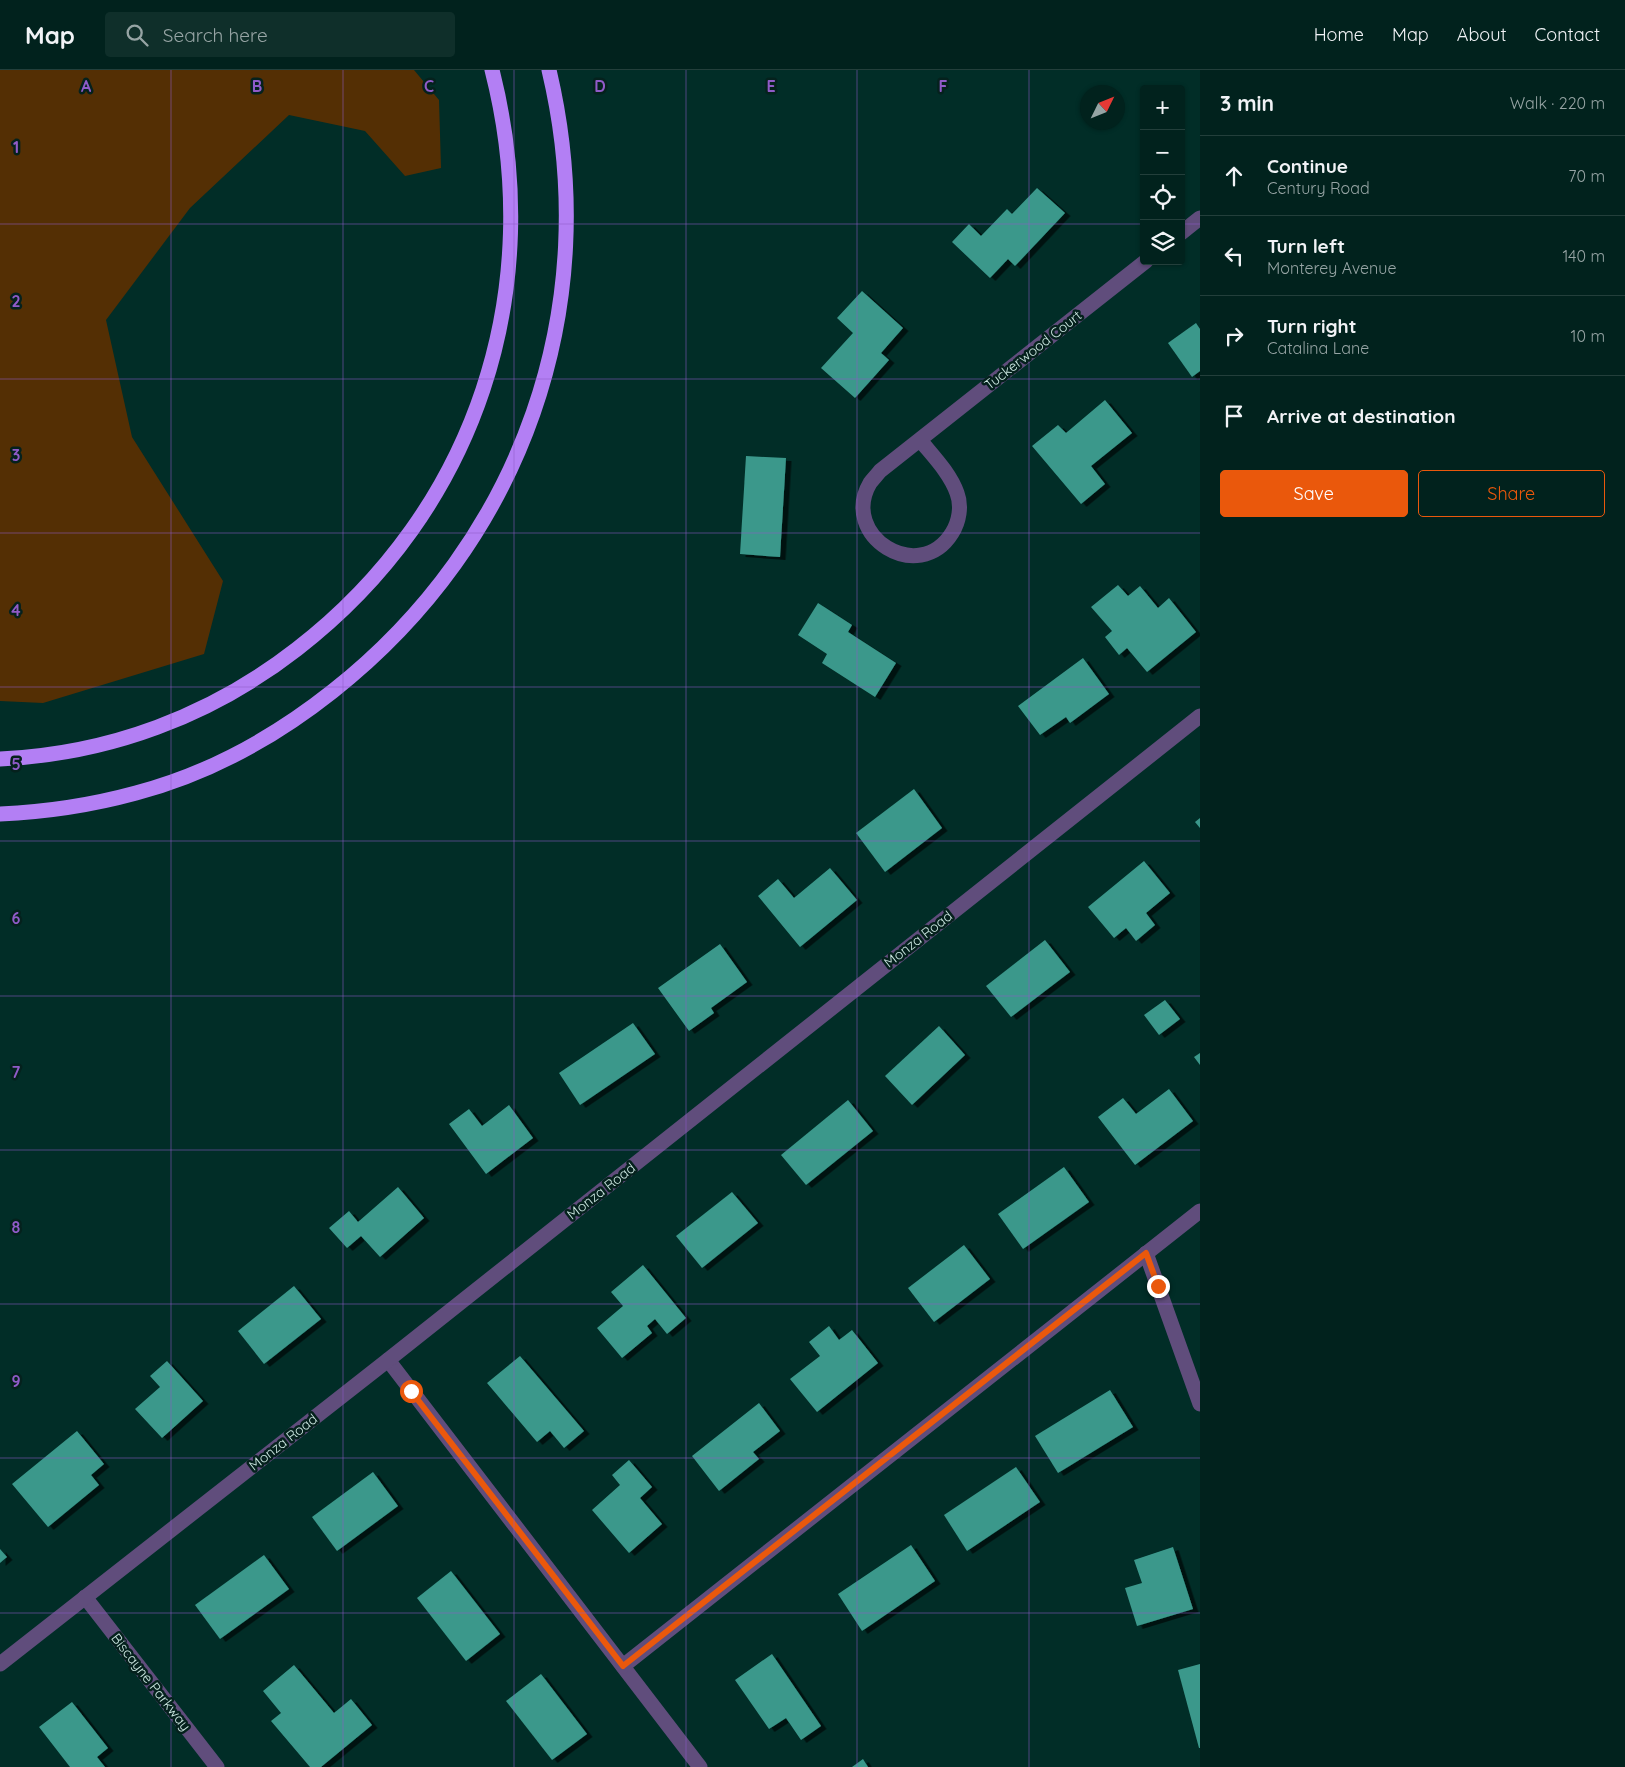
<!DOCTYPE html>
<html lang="en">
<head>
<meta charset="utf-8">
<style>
	body { margin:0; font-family:Quicksand,sans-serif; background:#0f2f2a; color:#f1f3f6 }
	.controls { position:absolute; right:15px; top:15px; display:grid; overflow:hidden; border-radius:5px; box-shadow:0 1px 4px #0004 }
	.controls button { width:45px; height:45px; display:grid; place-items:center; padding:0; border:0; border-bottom:1px solid #233f3b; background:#01221d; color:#f1f3f6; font:25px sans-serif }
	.compass { position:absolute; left:1080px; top:15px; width:45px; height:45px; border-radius:50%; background:#01221d; box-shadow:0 1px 4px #0004; rotate:47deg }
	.stop { position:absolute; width:15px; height:15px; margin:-11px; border:4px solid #ea580c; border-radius:50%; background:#fff }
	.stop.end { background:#ea580c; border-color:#fff; box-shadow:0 1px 5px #0008 }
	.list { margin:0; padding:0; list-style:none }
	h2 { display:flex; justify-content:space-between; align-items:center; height:65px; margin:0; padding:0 20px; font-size:21px }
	h2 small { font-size:16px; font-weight:400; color:#96a4a4 }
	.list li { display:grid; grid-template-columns:32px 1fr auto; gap:15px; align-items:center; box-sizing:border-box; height:80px; padding:0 20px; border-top:1px solid #233f3b }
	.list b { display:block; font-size:19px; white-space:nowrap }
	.list p { margin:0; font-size:16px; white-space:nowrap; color:#96a4a4 }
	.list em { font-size:16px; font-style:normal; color:#96a4a4 }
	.actions { display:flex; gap:10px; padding:15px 20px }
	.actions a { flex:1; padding:11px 0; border:1px solid #ea580c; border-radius:5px; text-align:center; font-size:18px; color:#ea580c }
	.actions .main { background:#ea580c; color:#fff }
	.icon { flex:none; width:28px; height:28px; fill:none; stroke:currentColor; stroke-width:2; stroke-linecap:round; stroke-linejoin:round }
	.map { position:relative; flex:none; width:1200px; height:1697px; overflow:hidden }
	header { display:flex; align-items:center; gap:30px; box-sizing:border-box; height:70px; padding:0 25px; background:#01221d; border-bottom:1px solid #233f3b }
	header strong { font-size:24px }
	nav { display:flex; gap:28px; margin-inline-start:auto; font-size:18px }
	.search { width:350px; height:45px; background:#0f2f2a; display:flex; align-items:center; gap:12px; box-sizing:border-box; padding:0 18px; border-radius:5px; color:#96a4a4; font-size:19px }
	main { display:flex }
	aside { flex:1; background:#01221d }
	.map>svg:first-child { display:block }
	.green { fill:#542f04 }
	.building { fill:#3b988b; filter:url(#shadow) }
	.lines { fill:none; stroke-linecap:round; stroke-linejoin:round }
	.street { stroke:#604d7c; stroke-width:15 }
	.highway { stroke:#b37ff4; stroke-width:15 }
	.route { stroke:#ea580c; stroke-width:6 }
	.grid { fill:none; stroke:#905bc8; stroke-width:1; stroke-opacity:0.55 }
	.labels { text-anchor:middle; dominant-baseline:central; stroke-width:5; stroke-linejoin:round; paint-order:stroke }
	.street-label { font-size:14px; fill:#cee9e3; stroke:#05211d }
	.grid-label { font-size:16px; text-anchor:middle; font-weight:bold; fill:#905bc8; stroke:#05211d; stroke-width:5; stroke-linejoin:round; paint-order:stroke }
</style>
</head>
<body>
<header>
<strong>Map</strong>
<div class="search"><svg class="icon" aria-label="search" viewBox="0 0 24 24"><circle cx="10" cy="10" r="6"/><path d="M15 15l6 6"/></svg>Search here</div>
<nav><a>Home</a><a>Map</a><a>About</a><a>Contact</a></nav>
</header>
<main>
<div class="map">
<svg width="1200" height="1697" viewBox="0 0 1200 1697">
	<defs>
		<filter id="shadow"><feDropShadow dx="5.5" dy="3" stdDeviation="0" flood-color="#0009"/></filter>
	</defs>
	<rect width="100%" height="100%" fill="#012d27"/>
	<polygon class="green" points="0,0 414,0 439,30 441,98 405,106 365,61 289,45 190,138 106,250 132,367 223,511 204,584 43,633 0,631"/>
	<g class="building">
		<polygon points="1037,118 1065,143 1015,196 1008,189 990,208 952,172 969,154 981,166 1007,139 1012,144"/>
		<polygon points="862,221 903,258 881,283 889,290 855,328 821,298 853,263 837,248"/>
		<polygon points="1196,253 1200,259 1200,301 1192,307 1168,273"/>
		<polygon points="1105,330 1132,363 1091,396 1105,414 1081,434 1032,376 1058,355 1066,363"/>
		<polygon points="746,386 786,388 780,487 740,484"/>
		<polygon points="1118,515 1128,526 1140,516 1158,538 1169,528 1196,562 1147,602 1127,578 1119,585 1105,567 1112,561 1091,537"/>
		<polygon points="818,533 852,555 848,562 896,593 875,627 822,593 827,584 798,565"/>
		<polygon points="1083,588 1109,624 1070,653 1066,647 1040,665 1018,636"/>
		<polygon points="914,719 942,758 885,802 856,763"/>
		<polygon points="1200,748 1200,758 1195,752"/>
		<polygon points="1144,791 1170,823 1146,843 1155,855 1136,871 1126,858 1114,868 1088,837"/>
		<polygon points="830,798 857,830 800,877 758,826 778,809 794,828"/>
		<polygon points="1045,870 1070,902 1011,947 986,916"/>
		<polygon points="720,874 747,912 711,938 714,943 689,961 658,918"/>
		<polygon points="1165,930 1180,949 1159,965 1144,945"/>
		<polygon points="633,953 655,984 580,1035 559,1003"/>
		<polygon points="939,956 965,985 912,1035 885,1006"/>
		<polygon points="1200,983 1200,995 1194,987"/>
		<polygon points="1169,1019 1193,1051 1135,1095 1098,1047 1123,1028 1136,1044"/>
		<polygon points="848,1030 873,1061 806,1115 781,1085"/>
		<polygon points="509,1035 533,1068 486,1104 449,1054 469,1039 482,1056"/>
		<polygon points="1064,1097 1089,1132 1023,1179 998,1144"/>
		<polygon points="398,1117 424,1148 380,1187 361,1166 347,1178 329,1158 349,1141 358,1152"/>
		<polygon points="732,1122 758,1153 702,1198 676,1166"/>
		<polygon points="964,1175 990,1209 934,1252 908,1218"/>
		<polygon points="643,1195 686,1248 667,1264 655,1249 647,1256 652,1263 622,1288 597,1258 623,1236 611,1222"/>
		<polygon points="294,1216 321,1249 264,1294 238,1261"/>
		<polygon points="829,1256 839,1270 852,1260 878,1293 817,1342 790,1309 820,1286 809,1272"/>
		<polygon points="520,1286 584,1361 564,1378 550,1361 537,1372 487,1313"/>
		<polygon points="167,1291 203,1331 162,1368 135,1339 160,1317 150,1306"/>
		<polygon points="1110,1320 1133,1357 1058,1403 1035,1366"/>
		<polygon points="759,1333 780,1361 753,1382 759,1389 719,1421 692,1386"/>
		<polygon points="77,1361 104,1394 91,1405 99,1415 48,1457 12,1414"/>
		<polygon points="629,1390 652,1417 640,1428 662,1454 629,1483 592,1440 620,1415 612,1405"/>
		<polygon points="1016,1397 1040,1432 967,1481 944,1445"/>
		<polygon points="373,1402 398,1436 337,1481 312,1447"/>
		<polygon points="911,1475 935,1511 862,1561 838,1524"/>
		<polygon points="1173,1477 1193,1539 1137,1556 1125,1518 1142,1513 1134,1490"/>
		<polygon points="0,1479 7,1487 0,1493"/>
		<polygon points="264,1485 289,1519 220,1569 195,1535"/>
		<polygon points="451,1501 500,1564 466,1591 417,1528"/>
		<polygon points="772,1584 821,1656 801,1670 786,1648 769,1659 735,1610"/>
		<polygon points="1200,1594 1200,1678 1199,1678 1178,1600"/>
		<polygon points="294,1595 334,1643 351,1629 372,1655 321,1697 310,1697 271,1651 281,1643 263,1621"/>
		<polygon points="541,1604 587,1664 552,1690 506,1631"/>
		<polygon points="72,1632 108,1678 97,1687 105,1697 70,1697 39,1657"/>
		<polygon points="863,1689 868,1697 852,1697"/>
	</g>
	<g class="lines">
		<g class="street">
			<polyline points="1181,163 1200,148"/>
			<path d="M920,370C933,386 950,403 957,423C962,436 959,452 952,463C919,516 839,466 870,413C873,409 877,405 880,401L1146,191"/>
			<polyline points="1146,1183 1200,1334"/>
			<polyline points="388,1290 700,1697"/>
			<polyline points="85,1527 217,1697"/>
			<polyline points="0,1594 388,1290 1200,646"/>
			<polyline points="623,1596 1200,1141"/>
		</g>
		<g class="highway">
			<path d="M0,689C109,684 211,646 297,579C477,440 548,219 492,0"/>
			<path d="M0,744C46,742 92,735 136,723C208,704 275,667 333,621C523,471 605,236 549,0"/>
		</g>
	</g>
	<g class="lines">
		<polyline class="route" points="411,1321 623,1596 1146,1183 1158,1216"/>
	</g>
	<path class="grid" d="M171,0V1697M343,0V1697M514,0V1697M686,0V1697M857,0V1697M1029,0V1697M0,154H1144M1181,154H1200M0,309H1200M0,463H1200M0,617H1200M0,771H1200M0,926H1200M0,1080H1200M0,1234H1200M0,1388H1200M0,1543H1200"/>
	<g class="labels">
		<g class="street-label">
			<text transform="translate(1033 280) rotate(-38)">Tuckerwood Court</text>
			<text transform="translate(918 869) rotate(-38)">Monza Road</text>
			<text transform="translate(601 1121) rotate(-38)">Monza Road</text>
			<text transform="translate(283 1372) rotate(-38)">Monza Road</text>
			<text transform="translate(151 1612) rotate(52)">Biscayne Parkway</text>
		</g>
	</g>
	<g class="grid-label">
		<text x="86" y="22">A</text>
		<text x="257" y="22">B</text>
		<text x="429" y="22">C</text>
		<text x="600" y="22">D</text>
		<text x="771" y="22">E</text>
		<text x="943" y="22">F</text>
		<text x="16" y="83">1</text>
		<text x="16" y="237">2</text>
		<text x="16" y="391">3</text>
		<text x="16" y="546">4</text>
		<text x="16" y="700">5</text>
		<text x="16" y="854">6</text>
		<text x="16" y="1008">7</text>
		<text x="16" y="1163">8</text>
		<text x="16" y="1317">9</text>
	</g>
</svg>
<div class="controls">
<button>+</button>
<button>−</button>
<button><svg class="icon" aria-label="locate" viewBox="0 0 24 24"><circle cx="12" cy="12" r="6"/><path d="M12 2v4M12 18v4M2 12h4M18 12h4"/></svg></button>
<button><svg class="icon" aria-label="layers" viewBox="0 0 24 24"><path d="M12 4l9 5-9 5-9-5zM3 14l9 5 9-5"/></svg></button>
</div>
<svg class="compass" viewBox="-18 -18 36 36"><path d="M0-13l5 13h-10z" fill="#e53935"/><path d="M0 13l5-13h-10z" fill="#96a4a4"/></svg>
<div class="stop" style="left:411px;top:1321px"></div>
<div class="stop end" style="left:1158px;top:1216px"></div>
</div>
<aside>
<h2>3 min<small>Walk · 220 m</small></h2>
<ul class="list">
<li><svg class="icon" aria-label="ahead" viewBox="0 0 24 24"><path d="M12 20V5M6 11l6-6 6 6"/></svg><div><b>Continue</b><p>Century Road</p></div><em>70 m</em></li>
<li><svg class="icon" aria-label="left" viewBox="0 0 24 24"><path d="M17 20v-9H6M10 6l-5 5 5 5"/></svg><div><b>Turn left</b><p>Monterey Avenue</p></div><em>140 m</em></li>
<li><svg class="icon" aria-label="right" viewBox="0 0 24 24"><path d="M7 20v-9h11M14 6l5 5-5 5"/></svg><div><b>Turn right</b><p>Catalina Lane</p></div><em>10 m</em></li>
<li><svg class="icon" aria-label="arrive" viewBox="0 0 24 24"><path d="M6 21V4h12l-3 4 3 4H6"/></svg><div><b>Arrive at destination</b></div></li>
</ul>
<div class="actions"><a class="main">Save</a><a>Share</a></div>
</aside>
</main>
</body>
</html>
